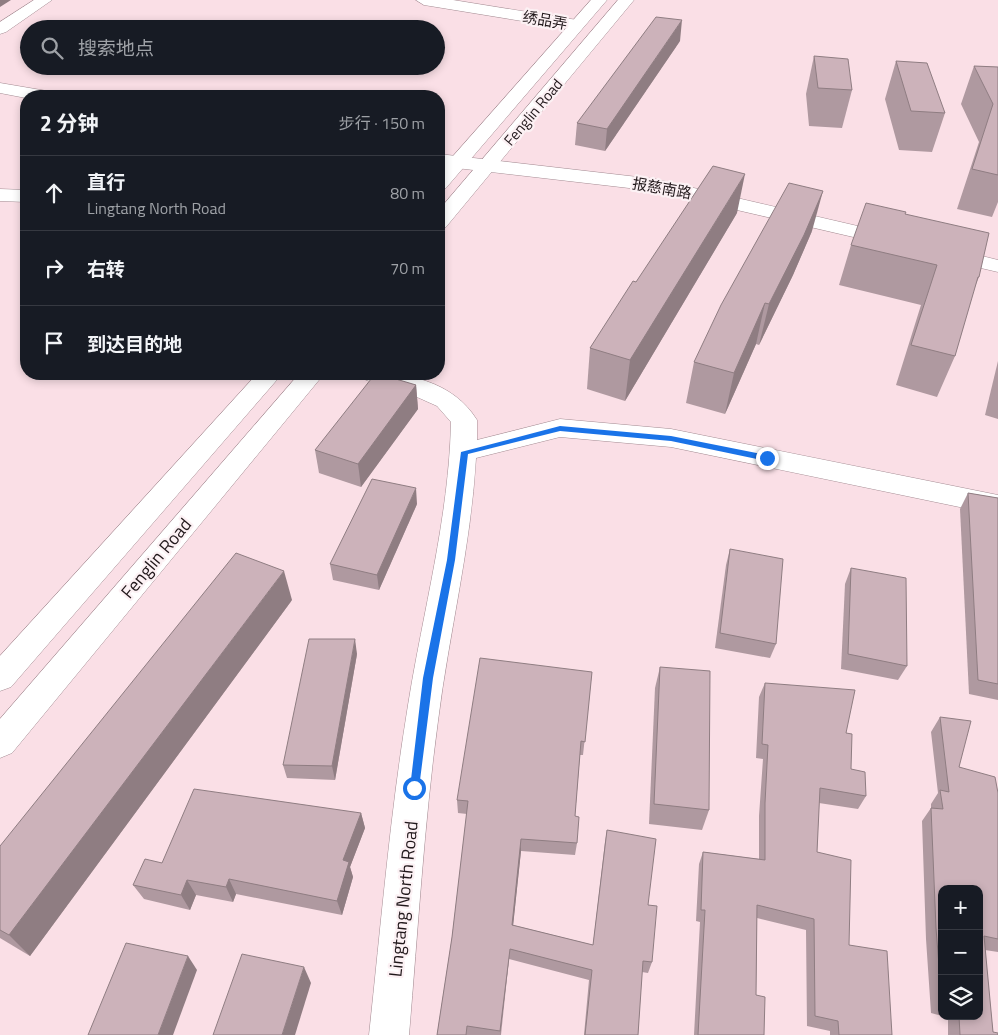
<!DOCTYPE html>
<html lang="zh">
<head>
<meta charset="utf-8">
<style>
	body { margin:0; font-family:"Titillium Web","Noto Sans SC",sans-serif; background:#20242c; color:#f1f3f6 }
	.controls { position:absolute; right:15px; bottom:15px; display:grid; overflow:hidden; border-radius:10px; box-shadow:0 2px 8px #0003 }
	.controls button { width:45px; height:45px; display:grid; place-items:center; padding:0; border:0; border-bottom:1px solid #363941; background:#171b24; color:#f1f3f6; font:25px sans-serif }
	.stop { position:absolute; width:15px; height:15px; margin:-11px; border:4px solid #1a73e8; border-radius:50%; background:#fff }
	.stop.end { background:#1a73e8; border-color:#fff; box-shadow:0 1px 5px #0008 }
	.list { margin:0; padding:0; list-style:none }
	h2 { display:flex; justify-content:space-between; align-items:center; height:65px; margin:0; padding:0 20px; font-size:21px }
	h2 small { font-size:16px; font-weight:400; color:#9ea1a6 }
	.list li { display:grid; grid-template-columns:32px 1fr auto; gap:15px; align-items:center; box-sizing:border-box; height:75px; padding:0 20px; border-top:1px solid #363941 }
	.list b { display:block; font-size:19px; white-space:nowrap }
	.list p { margin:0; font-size:16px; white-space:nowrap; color:#9ea1a6 }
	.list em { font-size:16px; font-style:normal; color:#9ea1a6 }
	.icon { flex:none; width:28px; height:28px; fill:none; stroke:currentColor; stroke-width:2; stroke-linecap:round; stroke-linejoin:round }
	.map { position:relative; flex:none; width:998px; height:1035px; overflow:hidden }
	.search { position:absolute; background:#171b24; box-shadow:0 2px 8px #0003; left:20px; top:20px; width:425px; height:55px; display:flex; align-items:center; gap:12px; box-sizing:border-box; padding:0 18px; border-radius:28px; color:#9ea1a6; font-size:19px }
	.panel { position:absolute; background:#171b24; box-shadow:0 2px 8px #0003; left:20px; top:90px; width:425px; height:290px; border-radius:20px }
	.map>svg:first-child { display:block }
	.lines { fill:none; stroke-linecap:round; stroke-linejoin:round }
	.minor-casing { stroke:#a38b92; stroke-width:1 }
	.major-casing { stroke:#a38b92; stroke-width:1 }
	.minor { fill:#fff; fill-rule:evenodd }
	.major { fill:#fff; fill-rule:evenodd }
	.wall { fill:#af99a0 }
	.shaded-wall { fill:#8f7d82 }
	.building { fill:#ccb2ba; stroke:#8f7d82 }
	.route { fill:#1a73e8 }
	.labels { text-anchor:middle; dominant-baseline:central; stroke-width:4.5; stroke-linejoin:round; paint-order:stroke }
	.far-street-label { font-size:15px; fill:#21181b; stroke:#fcf1f4 }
	.street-label { font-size:18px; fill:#21181b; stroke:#fcf1f4 }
</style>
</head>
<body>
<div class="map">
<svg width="998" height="1035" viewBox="0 0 998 1035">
	<rect width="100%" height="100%" fill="#fadfe6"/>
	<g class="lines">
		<defs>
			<g id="minor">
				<polygon points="34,0 52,0 6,32 0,34 0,22"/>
				<polygon points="416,0 453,0 577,20 585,25 577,30 424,5"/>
				<polygon points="0,83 47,91 53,92 56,96 26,98 0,93"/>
				<polygon points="439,154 655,179 892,234 899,236 903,240 899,244 892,246 655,191 439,166"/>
				<polygon points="0,189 26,190 26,202 0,201"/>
				<polygon points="946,247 998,260 998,272 938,258 935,253 938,248"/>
				<path d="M363,374C405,371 453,381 477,420V440L560,419L671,429L998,495V515L671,447L560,437L476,458C471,547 449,633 438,721C424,825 418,930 409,1035H369C381,925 390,814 408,705C423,611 449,518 451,422L437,406L399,389L366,380Z"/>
			</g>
			<g id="major">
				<polygon points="591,0 607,0 446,188 439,190 439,172"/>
				<polygon points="618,0 634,0 446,227 439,229 439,210"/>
				<polygon points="257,374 282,374 11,687 0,691 0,656"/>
				<polygon points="299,374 324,374 12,753 0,758 0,719"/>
			</g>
		</defs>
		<use href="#minor" class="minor-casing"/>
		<use href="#major" class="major-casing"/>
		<use href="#minor" class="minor"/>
		<use href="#major" class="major"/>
	</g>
	<g class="wall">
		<polygon points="680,41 605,151 575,145 577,123"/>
		<polygon points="814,56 852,90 842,128 809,126 806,94"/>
		<polygon points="896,61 945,113 932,152 899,150 885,99"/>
		<polygon points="974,66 998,67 998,202 992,217 957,209 979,142 961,104"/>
		<polygon points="737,213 625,401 587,389 590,348 636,282"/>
		<polygon points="905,214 979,277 973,291 955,356 937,397 896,385 921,305 839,285 851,245"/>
		<polygon points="812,231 793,275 759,345 756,344 725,414 686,403 694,362"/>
		<polygon points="998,361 998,419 985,415"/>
		<polygon points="416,385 418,409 361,487 319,473 315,450"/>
		<polygon points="968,493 998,498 998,700 969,694 960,509"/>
		<polygon points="417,504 379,590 333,580 330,564"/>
		<polygon points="730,549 776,644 770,658 715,648 726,565"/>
		<polygon points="851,568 907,666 898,680 841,669 845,584"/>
		<polygon points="292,600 30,956 0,938 0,846"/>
		<polygon points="357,654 335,780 287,778 283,765"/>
		<polygon points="660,667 709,810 702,830 649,824 655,688"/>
		<polygon points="592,672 583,755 580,755 575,816 577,843 575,855 521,851 513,925 593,945 605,842 607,830 648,905 652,962 648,973 642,972 638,1035 584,1035 589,980 509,959 501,1035 437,1035 452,937 467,814 458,813 457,800"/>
		<polygon points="765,683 846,733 851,769 866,796 858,809 819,803 817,852 849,945 892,1035 830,1035 830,1031 807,1026 806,930 757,918 756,995 764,1035 694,1035 700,922 696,921 699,864 703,852 759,859 759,816 763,759 756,758 759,697"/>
		<polygon points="940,717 959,767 998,793 998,952 985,950 993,1032 998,1035 948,1035 948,1017 945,1016 979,1016 942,889 942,1016 931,1013 926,939 922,821 931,808 931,804 938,793 931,732"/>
		<polygon points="361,813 365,828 350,867 353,877 342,915 236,894 233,902 196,895 190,910 144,899 133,885 162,863"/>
	</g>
	<g class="shaded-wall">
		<polygon points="0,0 11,0 0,7"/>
		<polygon points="682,20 680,41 605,151 607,129"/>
		<polygon points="745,174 737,213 625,401 630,360"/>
		<polygon points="823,191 812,231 793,275 759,345 769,304"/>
		<polygon points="765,303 756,344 725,414 734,373"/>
		<polygon points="416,385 418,409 361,487 358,464"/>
		<polygon points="416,488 417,504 379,590 377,575"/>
		<polygon points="284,571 292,600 30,956 9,935"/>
		<polygon points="355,639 357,654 335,780 332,766"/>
		<polygon points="361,813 365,828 350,867 353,877 342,915 337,901 343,860"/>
		<polygon points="521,839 521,851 512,936 512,925"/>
		<polygon points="229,879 236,894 233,902 226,887"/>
		<polygon points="187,880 196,895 190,910 181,895"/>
		<polygon points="510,949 509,959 500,1035 500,1031"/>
		<polygon points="188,956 197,970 173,1035 158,1035"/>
		<polygon points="304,967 311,983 295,1035 282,1035"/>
	</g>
	<g class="building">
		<polygon points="656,17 682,20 607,129 577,123"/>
		<polygon points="814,56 848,59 852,90 818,88"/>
		<polygon points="896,61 927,63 945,113 911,111"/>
		<polygon points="974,66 998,67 998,175 972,169 993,104"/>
		<polygon points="713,166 745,174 630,360 590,348 633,281 636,282"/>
		<polygon points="789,183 823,191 804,235 769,304 765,303 734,373 694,362 721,305"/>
		<polygon points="866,203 906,212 905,214 989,233 979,277 978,277 955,356 911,345 937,265 851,245"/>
		<polygon points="375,374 379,374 416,385 358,464 315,450"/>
		<polygon points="372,479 416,488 377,575 330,564"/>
		<polygon points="968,493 998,498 998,684 978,680"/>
		<polygon points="730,549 783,559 776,644 720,633"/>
		<polygon points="236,553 284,571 9,935 0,930 0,846"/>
		<polygon points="851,568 906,578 907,666 848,654"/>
		<polygon points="309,639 355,639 332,766 283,765"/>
		<polygon points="480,658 592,672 585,742 581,741 575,816 579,817 577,843 521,839 512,925 593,945 607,830 656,839 648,905 657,906 652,962 643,961 638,1035 585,1035 592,970 510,949 500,1031 467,1026 466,1035 437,1035 452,937 468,801 457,800"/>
		<polygon points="660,667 710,671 709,810 654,804"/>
		<polygon points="765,683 855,690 846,733 852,734 851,769 865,772 866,796 820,788 817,852 851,860 849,945 887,951 892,1035 839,1035 838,1021 815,1016 814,919 757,905 756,995 765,997 764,1035 698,1035 705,910 701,910 703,852 765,860 765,803 768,745 762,744"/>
		<polygon points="940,717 971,721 959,767 995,777 998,793 998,939 984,936 993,1032 998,1033 998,1035 960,1035 959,1016 979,1016 979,889 942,889 942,1003 936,928 931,808 943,809 940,790 949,792"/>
		<polygon points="194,789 361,813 343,860 349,862 337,901 229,879 226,887 187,880 181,895 133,885 145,859 162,863"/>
		<polygon points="126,943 188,956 158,1035 88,1035"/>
		<polygon points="242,954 304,967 282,1035 213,1035"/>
	</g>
	<polygon class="route" points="560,426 671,436 767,455 771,458 767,461 671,441 560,431 468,454 455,560 433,678 419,788 418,792 411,792 410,788 423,678 447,560 461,452"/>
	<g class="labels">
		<g class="far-street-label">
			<text transform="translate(545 20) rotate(10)">绣品弄</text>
			<text transform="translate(533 112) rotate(-50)">Fenglin Road</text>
			<text transform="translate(662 188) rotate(10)">报慈南路</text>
		</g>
		<g class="street-label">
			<text transform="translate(156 558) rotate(-50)">Fenglin Road</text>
			<text transform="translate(403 899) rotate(-84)">Lingtang North Road</text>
		</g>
	</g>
</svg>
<div class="controls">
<button>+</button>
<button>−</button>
<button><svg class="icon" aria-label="layers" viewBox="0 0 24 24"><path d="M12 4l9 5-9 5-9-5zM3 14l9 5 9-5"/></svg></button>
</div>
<div class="stop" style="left:414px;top:788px"></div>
<div class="stop end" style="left:767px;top:458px"></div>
<div class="search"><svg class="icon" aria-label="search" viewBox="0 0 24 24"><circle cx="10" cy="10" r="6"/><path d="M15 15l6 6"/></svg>搜索地点</div>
<section class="panel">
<h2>2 分钟<small>步行 · 150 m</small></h2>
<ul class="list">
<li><svg class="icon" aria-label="ahead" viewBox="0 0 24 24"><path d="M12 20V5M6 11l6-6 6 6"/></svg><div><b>直行</b><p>Lingtang North Road</p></div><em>80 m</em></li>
<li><svg class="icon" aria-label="right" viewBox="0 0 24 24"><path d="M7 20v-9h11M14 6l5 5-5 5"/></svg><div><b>右转</b></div><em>70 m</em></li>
<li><svg class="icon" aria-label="arrive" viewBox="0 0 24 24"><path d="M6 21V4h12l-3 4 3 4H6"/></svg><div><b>到达目的地</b></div></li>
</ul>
</section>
</div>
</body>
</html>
